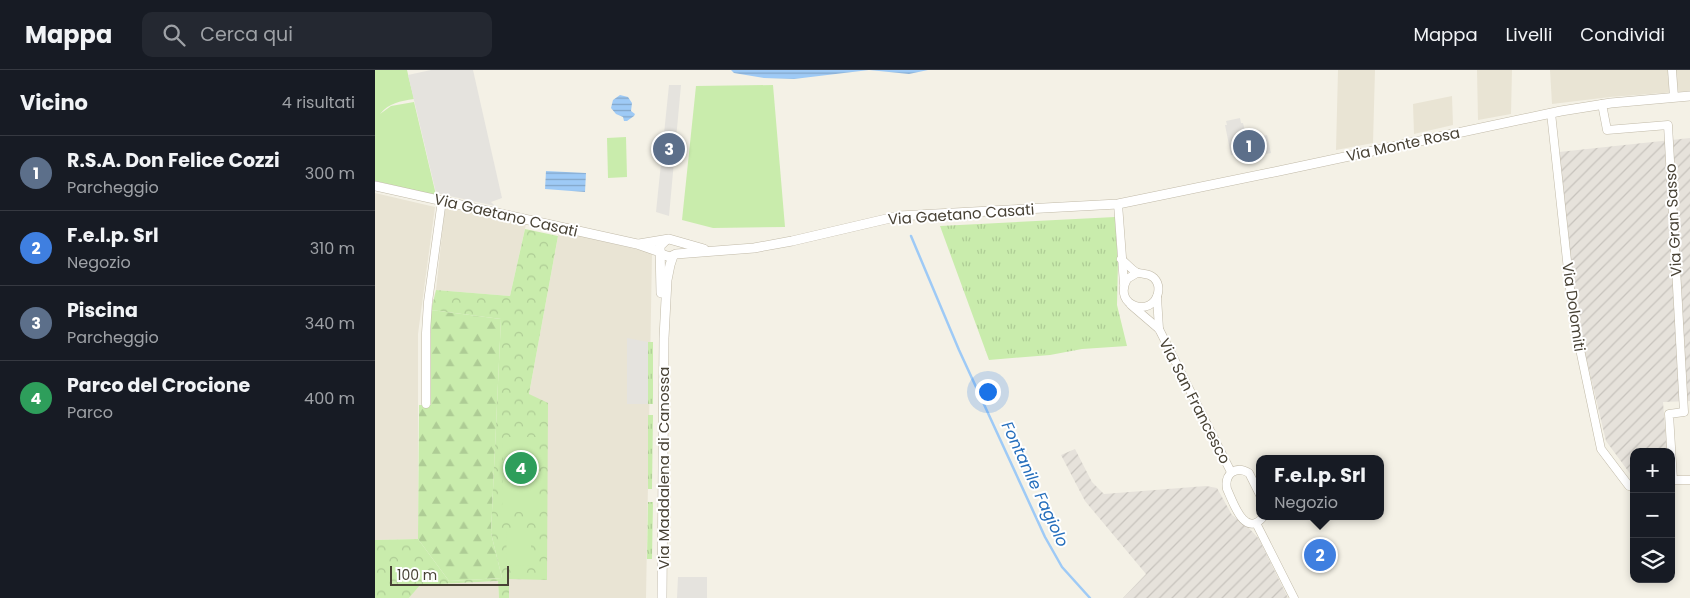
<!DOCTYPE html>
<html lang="it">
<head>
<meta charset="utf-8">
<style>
	body { margin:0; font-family:Poppins,sans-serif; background:#242831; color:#f1f3f6 }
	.controls { position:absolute; right:15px; bottom:15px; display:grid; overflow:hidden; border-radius:10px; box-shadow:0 2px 8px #0003 }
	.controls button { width:45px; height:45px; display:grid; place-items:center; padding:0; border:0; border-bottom:1px solid #363941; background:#171b24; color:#f1f3f6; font:25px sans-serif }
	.scale { position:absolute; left:15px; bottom:12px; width:119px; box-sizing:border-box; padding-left:5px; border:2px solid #484235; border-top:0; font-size:14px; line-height:18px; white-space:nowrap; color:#484235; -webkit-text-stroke:4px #fff; paint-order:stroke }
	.you { position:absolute; left:612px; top:321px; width:18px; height:18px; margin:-12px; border:4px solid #fff; border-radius:50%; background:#1a73e8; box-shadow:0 0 0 8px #1a73e833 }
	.badge { display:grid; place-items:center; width:32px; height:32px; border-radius:50%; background:#ff4c12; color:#fff; font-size:16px; font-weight:700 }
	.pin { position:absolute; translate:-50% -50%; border:2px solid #fff; box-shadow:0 1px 5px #0006 }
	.popup { position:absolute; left:881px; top:385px; width:128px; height:65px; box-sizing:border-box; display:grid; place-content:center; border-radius:10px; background:#171b24; filter:drop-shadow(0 1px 4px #0005); font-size:16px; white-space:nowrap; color:#9ea1a6 }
	.popup b { font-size:19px; color:#f1f3f6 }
	.popup::after { content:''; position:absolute; left:50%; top:100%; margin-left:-10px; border:10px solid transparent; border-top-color:#171b24 }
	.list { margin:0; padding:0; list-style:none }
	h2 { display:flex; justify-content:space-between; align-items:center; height:65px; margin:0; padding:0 20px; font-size:21px }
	h2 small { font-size:16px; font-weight:400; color:#9ea1a6 }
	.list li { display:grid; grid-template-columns:32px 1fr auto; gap:15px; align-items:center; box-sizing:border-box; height:75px; padding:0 20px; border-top:1px solid #363941 }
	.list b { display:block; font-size:19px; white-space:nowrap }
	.list p { margin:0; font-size:16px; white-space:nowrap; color:#9ea1a6 }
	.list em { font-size:16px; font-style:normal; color:#9ea1a6 }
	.icon { flex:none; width:28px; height:28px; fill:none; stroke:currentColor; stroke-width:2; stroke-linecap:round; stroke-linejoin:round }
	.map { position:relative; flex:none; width:1315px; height:528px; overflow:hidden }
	header { display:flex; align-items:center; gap:30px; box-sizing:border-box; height:70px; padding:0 25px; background:#171b24; border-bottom:1px solid #363941 }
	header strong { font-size:24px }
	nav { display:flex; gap:28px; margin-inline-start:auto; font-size:18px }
	.search { width:350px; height:45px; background:#242831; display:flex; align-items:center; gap:12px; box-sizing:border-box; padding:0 18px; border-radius:10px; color:#9ea1a6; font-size:19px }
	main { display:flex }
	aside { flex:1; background:#171b24 }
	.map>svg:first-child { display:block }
	.residential { fill:#e9e4d4 }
	.industrial { fill:url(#industrial-furrows) }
	.grass { fill:url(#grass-tufts) }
	.forest { fill:url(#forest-firs) }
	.park { fill:url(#park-crowns) }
	.garden { fill:#c9ecac }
	.parking { fill:#e5e3de }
	.water { fill:url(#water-rules) }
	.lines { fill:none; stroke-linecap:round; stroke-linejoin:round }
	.stream { stroke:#9ecaf6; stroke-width:2.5 }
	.minor-casing { stroke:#c1baa8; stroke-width:9 }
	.tertiary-casing { stroke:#c1baa8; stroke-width:10 }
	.minor { stroke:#fff; stroke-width:8 }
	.tertiary { stroke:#fff; stroke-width:9 }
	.labels { text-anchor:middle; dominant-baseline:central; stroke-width:4; stroke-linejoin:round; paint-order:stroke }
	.street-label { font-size:15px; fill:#484235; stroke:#fff }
	.water-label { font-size:16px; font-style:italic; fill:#256ebc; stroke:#fff }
</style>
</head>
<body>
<header>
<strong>Mappa</strong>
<div class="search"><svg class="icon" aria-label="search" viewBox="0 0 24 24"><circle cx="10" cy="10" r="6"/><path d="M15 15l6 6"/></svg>Cerca qui</div>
<nav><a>Mappa</a><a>Livelli</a><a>Condividi</a></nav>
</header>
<main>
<aside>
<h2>Vicino<small>4 risultati</small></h2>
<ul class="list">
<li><span class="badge" style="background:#5c6f8a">1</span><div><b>R.S.A. Don Felice Cozzi</b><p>Parcheggio</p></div><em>300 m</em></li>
<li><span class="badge" style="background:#3f7fe0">2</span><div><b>F.e.l.p. Srl</b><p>Negozio</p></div><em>310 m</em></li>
<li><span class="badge" style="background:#5c6f8a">3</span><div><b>Piscina</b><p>Parcheggio</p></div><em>340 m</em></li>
<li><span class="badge" style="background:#2e9e5b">4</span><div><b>Parco del Crocione</b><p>Parco</p></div><em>400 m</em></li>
</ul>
</aside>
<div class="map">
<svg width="1315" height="528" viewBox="0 0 1315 528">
	<defs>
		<pattern id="industrial-furrows" width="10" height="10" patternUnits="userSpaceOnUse" patternTransform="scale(1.25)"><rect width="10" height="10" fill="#e6e2db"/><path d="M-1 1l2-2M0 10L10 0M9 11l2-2" fill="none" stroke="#c7c3bd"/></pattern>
		<pattern id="grass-tufts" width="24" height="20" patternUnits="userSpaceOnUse" patternTransform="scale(1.25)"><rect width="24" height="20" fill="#c9ecac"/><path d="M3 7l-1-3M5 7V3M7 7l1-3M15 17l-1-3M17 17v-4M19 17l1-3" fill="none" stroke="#aecc95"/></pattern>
		<pattern id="forest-firs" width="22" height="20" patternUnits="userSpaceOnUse" patternTransform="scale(1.25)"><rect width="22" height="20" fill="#c9ecac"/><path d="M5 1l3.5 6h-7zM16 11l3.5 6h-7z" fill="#aecc95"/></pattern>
		<pattern id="park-crowns" width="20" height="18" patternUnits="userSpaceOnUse" patternTransform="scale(1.25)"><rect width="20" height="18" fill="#c9ecac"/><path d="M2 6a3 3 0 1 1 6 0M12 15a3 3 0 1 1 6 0" fill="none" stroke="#aecc95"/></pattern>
		<pattern id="water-rules" width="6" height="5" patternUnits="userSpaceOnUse" patternTransform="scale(1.25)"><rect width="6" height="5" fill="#9ecaf6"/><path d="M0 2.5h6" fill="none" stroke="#83a6c8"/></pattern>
	</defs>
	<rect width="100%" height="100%" fill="#f4f1e6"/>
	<g class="residential">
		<polygon points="963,0 1000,0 998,73 961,80"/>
		<polygon points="1102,0 1137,0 1136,44 1103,50"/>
		<polygon points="1175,0 1315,0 1315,21 1235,27 1177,34"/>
		<polygon points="1077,26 1078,55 1039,64 1038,34"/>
		<polygon points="0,123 60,137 43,264 43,469 0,470"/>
		<polygon points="70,137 151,154 135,226 61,220"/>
		<polygon points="184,161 277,183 271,528 134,528 134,509 172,509 154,324"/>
		<polygon points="123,511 124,528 34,528 44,515"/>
	</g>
	<g class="industrial">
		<polygon points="1315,68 1315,331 1288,332 1292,382 1259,382 1259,409 1231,371 1201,245 1184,82"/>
		<polygon points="700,379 717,412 729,424 831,416 842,418 857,445 872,456 884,469 913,528 748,528 771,504 710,431 686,385"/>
	</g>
	<g class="grass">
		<polygon points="740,147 743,191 742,235 752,276 707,279 675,285 614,290 565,156"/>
		<rect x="273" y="272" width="5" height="62"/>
		<polygon points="273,345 278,345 277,419 273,419"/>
		<polygon points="273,432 278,432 277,489 272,489"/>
	</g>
	<polygon class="forest" points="56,240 126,249 116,463 127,508 74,511 43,469 44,335 56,335"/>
	<polygon class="park" points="150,159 183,166 154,324 173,333 172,510 134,509 134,528 124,528 123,511 45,515 34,528 0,528 0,470 43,469 74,511 127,508 116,463 126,249 56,240 61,220 135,226"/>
	<g class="garden">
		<path d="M0,0H32L39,29C25,31 14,33 5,44L16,36L39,32L61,125L0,111Z"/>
		<polygon points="398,15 410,157 338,158 307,150 321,16"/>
		<polygon points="251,67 252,107 233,108 232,68"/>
		<polygon points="128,367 161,367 161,442 127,442"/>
		<polygon points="131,459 156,459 156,495 132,496"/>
	</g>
	<g class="parking">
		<polygon points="56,0 98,0 127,128 116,132 120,136 61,123 33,5"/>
		<polygon points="294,15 306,15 294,146 281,142"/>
		<polygon points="865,48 866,53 868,53 872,69 892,65 896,83 864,90 863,84 856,85 850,55 852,55 851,51"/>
		<polygon points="252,268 273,272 273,334 252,334"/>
		<polygon points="303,507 332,507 332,528 302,528"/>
	</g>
	<g class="water">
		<polygon points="356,0 553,0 534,4 494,0 419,9 389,8 359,3"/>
		<polygon points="245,25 253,27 257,33 256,41 260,44 259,46 252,51 249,51 248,47 241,44 236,38 238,30"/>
		<polygon points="171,101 211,103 210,122 170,119"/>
	</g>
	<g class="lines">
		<polyline class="stream" points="536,166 584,280 670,467 687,497 715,528"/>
		<defs>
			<g id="minor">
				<polyline points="1297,0 1299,27"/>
				<polyline points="1227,34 1232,60 1293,55 1309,342 1294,344 1298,410"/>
				<polyline points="1176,43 1198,246 1226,379 1254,416 1259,416"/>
				<polyline points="743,134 749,214"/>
				<path d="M746,189C751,193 756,199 761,202C767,205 773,202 779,208C783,212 784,218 783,223C778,248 737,237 752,209L762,203"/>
				<polyline points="782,227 784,259"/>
				<polyline points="756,235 784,259 856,402"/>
				<polyline points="51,334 51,263 53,232 67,130"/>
				<polyline points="1298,410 1315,410"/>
				<path d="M885,425L874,403C861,395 849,404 852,419C858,432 870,470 889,446"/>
				<polyline points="881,453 919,528"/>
			</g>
			<g id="tertiary">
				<polyline points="0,116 262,174 285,182"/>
				<polyline points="264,174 294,169 329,179"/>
				<polyline points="286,184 295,187 301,184 379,178 417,171 524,146 743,134 904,101 1186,41 1236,33 1315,26"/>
				<polyline points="286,223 285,176 291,170"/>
				<polyline points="287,528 289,268 292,210 295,195 298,186"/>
			</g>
		</defs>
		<use href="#minor" class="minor-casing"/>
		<use href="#tertiary" class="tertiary-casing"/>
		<use href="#minor" class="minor"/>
		<use href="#tertiary" class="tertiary"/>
	</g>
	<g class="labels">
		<g class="street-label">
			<text transform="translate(1028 74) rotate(-12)">Via Monte Rosa</text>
			<text transform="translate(586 144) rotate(-4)">Via Gaetano Casati</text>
			<text transform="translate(131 145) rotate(13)">Via Gaetano Casati</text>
			<text transform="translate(1298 150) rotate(-93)">Via Gran Sasso</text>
			<text transform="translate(1199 237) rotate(82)">Via Dolomiti</text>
			<text transform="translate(820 331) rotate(63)">Via San Francesco</text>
			<text transform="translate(288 398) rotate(-90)">Via Maddalena di Canossa</text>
		</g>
		<g class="water-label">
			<text transform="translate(660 414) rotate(65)">Fontanile Fagiolo</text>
		</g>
	</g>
</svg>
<div class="controls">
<button>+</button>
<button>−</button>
<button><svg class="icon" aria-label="layers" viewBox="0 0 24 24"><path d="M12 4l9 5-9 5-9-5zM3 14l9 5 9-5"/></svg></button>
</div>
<div class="scale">100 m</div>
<div class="you"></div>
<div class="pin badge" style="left:874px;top:76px;background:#5c6f8a">1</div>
<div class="pin badge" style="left:945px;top:485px;background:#3f7fe0">2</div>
<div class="popup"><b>F.e.l.p. Srl</b>Negozio</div>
<div class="pin badge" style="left:294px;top:79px;background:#5c6f8a">3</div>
<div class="pin badge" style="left:146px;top:398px;background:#2e9e5b">4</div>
</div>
</main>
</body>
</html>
